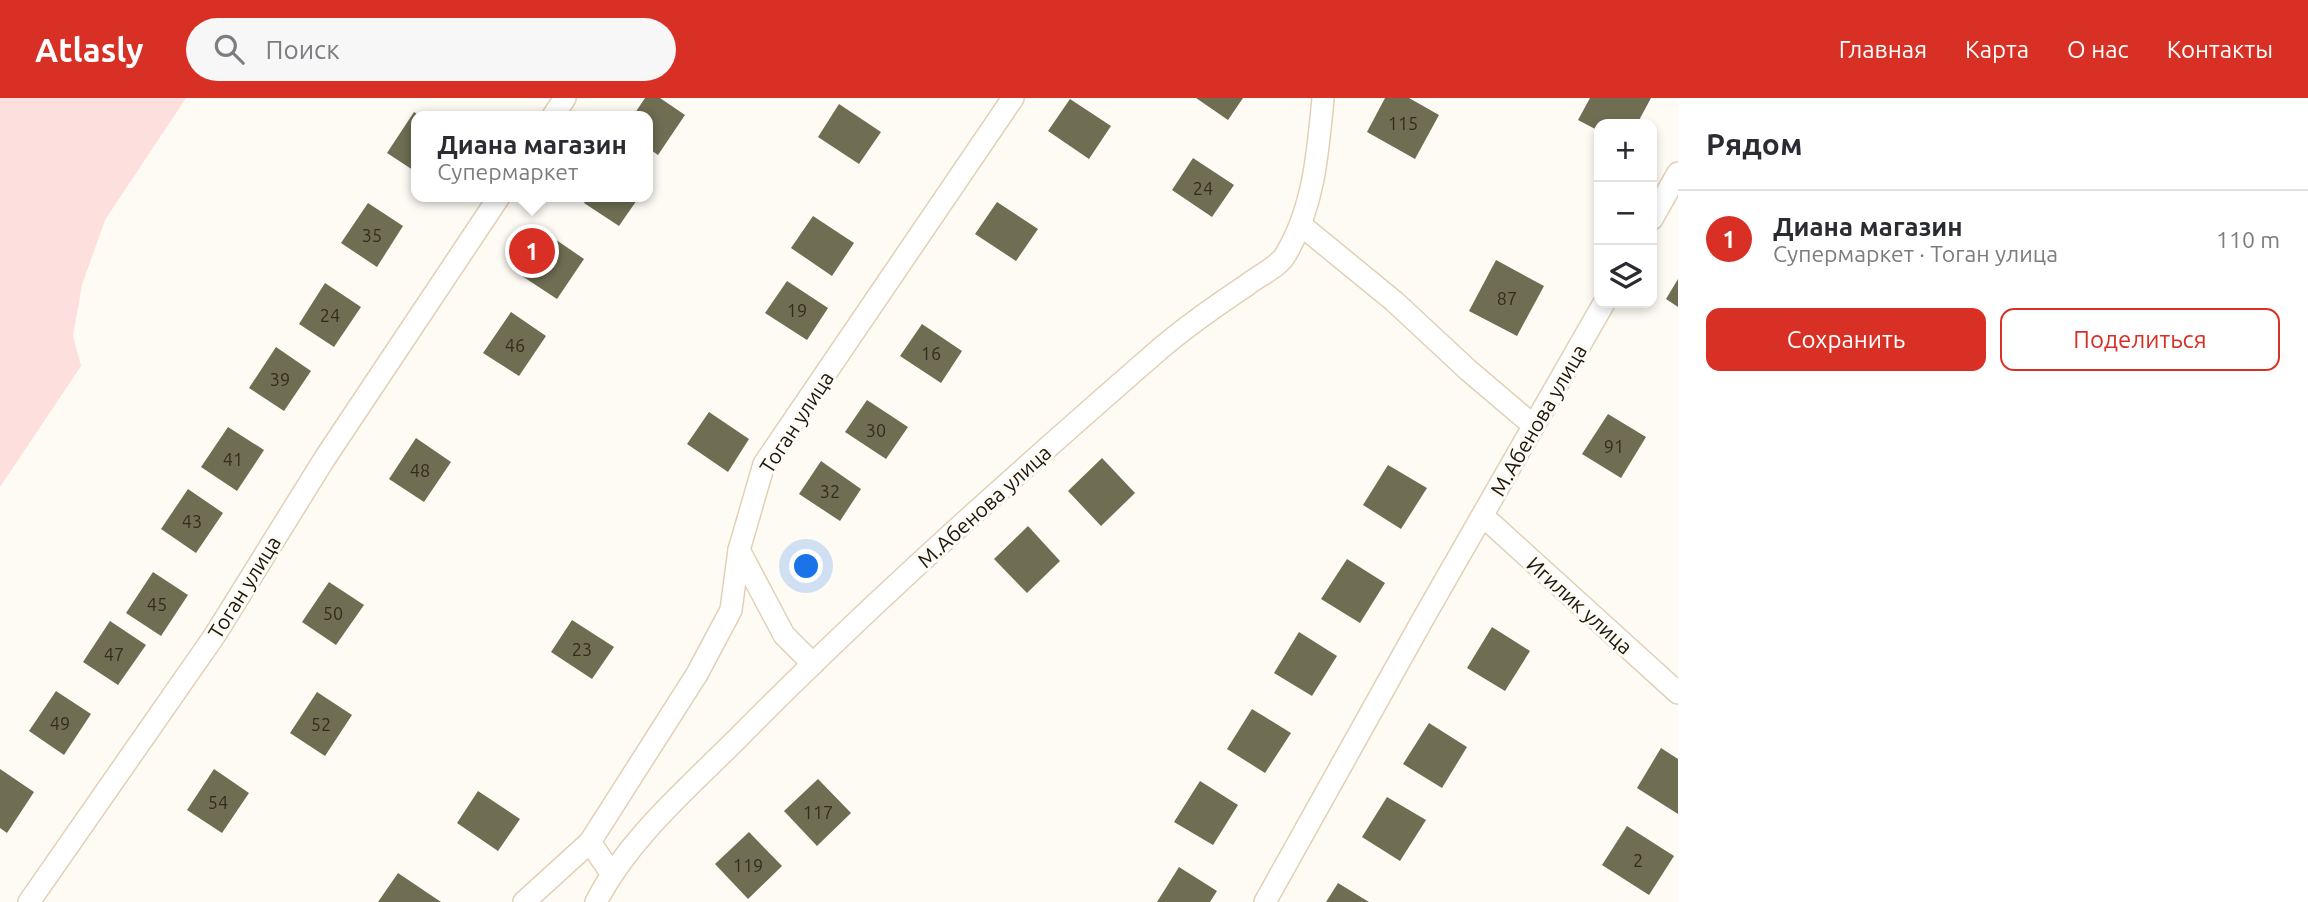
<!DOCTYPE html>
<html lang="ru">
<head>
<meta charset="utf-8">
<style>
	body { margin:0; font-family:Ubuntu,sans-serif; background:#f7f7f7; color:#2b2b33 }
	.controls { position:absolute; right:21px; top:21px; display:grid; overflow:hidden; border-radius:14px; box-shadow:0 4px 10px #0003 }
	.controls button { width:63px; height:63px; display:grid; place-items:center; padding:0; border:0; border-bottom:2px solid #e1e1e2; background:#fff; color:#2b2b33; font:35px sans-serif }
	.you { position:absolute; left:807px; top:469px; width:24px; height:24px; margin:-18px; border:5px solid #fff; border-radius:50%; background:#1a73e8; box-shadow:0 0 0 10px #1a73e833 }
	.badge { display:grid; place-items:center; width:46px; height:46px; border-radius:50%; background:#d93025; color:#fff; font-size:23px; font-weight:700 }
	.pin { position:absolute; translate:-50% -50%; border:4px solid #fff; box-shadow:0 2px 7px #0006 }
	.popup { position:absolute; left:411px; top:13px; width:242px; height:91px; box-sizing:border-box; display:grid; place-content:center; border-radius:14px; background:#fff; filter:drop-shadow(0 2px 5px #0005); font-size:23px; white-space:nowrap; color:#7c7c81 }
	.popup b { font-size:26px; color:#2b2b33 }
	.popup::after { content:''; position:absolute; left:50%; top:100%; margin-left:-14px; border:14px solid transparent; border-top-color:#fff }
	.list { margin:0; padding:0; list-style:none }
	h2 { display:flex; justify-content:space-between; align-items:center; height:91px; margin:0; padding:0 28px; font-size:30px }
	h2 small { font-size:23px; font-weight:400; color:#7c7c81 }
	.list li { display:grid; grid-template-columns:46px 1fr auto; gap:21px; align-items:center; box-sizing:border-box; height:98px; padding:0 28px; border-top:2px solid #e1e1e2 }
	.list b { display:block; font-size:26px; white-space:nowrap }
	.list p { margin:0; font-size:23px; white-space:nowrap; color:#7c7c81 }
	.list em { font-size:23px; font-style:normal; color:#7c7c81 }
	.actions { display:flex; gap:14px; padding:21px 28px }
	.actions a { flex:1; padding:16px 0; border:2px solid #d93025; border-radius:14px; text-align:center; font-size:24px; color:#d93025 }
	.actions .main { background:#d93025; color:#fff }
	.icon { flex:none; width:38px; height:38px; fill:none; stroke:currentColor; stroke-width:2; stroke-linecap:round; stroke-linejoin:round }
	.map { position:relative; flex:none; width:1678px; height:804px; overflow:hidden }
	header { display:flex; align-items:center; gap:42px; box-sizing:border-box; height:98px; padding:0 35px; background:#d93025; color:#fff }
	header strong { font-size:33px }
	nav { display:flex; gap:38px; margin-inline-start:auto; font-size:24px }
	.search { width:490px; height:63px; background:#f7f7f7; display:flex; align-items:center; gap:18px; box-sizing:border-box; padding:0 24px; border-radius:38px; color:#7c7c81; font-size:26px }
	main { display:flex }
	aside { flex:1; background:#fff }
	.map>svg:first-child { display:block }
	.green { fill:#fddfdd }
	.building { fill:#6f6e53 }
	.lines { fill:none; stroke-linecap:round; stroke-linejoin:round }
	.street-casing { stroke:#e2d0b5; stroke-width:24 }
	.street { stroke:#fff; stroke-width:21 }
	.labels { text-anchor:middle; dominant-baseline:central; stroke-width:6; stroke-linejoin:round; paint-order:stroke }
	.number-label { font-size:18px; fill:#322c1e }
	.street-label { font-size:21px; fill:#1d160c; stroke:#fefbf5 }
</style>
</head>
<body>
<header>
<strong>Atlasly</strong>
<div class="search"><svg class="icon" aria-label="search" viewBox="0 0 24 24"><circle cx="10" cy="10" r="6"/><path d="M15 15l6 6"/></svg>Поиск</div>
<nav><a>Главная</a><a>Карта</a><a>О нас</a><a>Контакты</a></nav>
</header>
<main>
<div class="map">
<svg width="1678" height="804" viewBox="0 0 1678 804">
	<rect width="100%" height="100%" fill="#fefbf5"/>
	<polygon class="green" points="0,0 186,0 105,122 82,187 73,238 81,268 0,389"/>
	<g class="building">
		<polygon points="645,0 660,0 685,17 658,57 648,50 648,18 633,18"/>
		<polygon points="1196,0 1243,0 1228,22"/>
		<polygon points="1385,0 1409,0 1439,17 1415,61 1367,34"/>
		<polygon points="1590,0 1651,0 1637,26 1599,26 1599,33 1578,22"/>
		<polygon points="1070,1 1111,28 1089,61 1048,33"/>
		<polygon points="839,6 881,34 859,66 818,39"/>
		<polygon points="414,14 420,18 416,18 416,74 387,55"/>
		<polygon points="1193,60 1234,87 1212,119 1172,92"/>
		<polygon points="588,99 639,99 619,128 584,105"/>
		<polygon points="997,104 1038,131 1016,163 975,136"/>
		<polygon points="368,105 403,128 377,169 341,145"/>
		<polygon points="813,118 854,145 832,178 791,150"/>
		<polygon points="549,137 584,161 557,201 522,178"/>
		<polygon points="1496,162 1544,188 1517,238 1469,213"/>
		<polygon points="1678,181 1678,209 1666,201"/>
		<polygon points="787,183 828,210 807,242 765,215"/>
		<polygon points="325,185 361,209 334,249 299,226"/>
		<polygon points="511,214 546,238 519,278 483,255"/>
		<polygon points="922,226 962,253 941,285 900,258"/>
		<polygon points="276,249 311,273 284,313 249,290"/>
		<polygon points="867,302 908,329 886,361 845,334"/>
		<polygon points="709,314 749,341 728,374 687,346"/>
		<polygon points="1608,316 1646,339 1621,380 1582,356"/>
		<polygon points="228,329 264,352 237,393 201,369"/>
		<polygon points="416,340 451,364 424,404 389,381"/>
		<polygon points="1102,360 1135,395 1101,428 1068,393"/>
		<polygon points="821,363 861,391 840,423 799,396"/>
		<polygon points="1388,367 1427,390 1401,431 1363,407"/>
		<polygon points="188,391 223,415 196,455 161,431"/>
		<polygon points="1028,428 1060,463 1027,495 994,461"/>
		<polygon points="1347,461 1385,485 1360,525 1321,501"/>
		<polygon points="153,474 188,497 161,538 126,515"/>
		<polygon points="329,484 364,507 336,547 302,524"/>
		<polygon points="572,522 614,549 592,581 551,554"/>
		<polygon points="110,523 146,547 118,587 83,564"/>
		<polygon points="1492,529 1530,553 1505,593 1467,570"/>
		<polygon points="1299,534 1337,558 1312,598 1274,575"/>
		<polygon points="56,593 91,616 64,657 29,633"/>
		<polygon points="317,594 352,617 325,658 290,635"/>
		<polygon points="1252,611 1291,635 1265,675 1227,651"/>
		<polygon points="1429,625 1467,649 1442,690 1403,666"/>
		<polygon points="1661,650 1678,661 1678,716 1637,690"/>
		<polygon points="0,671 34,694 7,735 0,730"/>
		<polygon points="214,671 249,695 222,735 187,712"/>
		<polygon points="818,681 851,715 817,748 784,713"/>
		<polygon points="1200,683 1238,707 1213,747 1174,724"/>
		<polygon points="478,693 520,721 498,753 457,725"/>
		<polygon points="1387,699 1426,722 1400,763 1362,739"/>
		<polygon points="1627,728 1674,758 1649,797 1602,767"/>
		<polygon points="749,734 782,768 748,801 715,766"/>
		<polygon points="1179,769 1217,793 1210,804 1157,804"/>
		<polygon points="398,775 441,804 378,804"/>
		<polygon points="1338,785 1369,804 1326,804"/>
	</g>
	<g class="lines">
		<defs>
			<g id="street">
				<polyline points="553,18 565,0"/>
				<polyline points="1652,121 1678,75"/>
				<polyline points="1301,127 1395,204 1468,272 1534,328"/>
				<polyline points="1483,418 1678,595"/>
				<polyline points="739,452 784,537 813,566"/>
				<polyline points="611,775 590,744 697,576 731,512 739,452 764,366 1013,0"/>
				<polyline points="29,804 215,537 325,360 499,99"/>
				<polyline points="524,804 590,744"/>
				<path d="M596,804C629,740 688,690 738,640C869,507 1012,380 1153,257C1182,231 1214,209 1247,187C1258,178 1279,169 1286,156C1314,109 1318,53 1323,0"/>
				<polyline points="1265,804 1423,521 1604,205"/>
			</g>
		</defs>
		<use href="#street" class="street-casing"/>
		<use href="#street" class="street"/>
	</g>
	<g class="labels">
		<g class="number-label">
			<text x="1403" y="25">115</text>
			<text x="1203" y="90">24</text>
			<text x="372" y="137">35</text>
			<text x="1507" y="200">87</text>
			<text x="797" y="212">19</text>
			<text x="330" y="217">24</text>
			<text x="515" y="247">46</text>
			<text x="931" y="255">16</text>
			<text x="280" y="281">39</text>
			<text x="876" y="332">30</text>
			<text x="1614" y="348">91</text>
			<text x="233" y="361">41</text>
			<text x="420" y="372">48</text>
			<text x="830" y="393">32</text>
			<text x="192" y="423">43</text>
			<text x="157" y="506">45</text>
			<text x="333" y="515">50</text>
			<text x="582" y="551">23</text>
			<text x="114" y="556">47</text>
			<text x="60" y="625">49</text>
			<text x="321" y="626">52</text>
			<text x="218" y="704">54</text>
			<text x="818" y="714">117</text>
			<text x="1638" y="762">2</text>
			<text x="748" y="767">119</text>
		</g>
		<g class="street-label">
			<text transform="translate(1538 322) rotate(-60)">М.Абенова улица</text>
			<text transform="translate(796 324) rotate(-57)">Тоган улица</text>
			<text transform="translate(984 408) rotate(-42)">М.Абенова улица</text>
			<text transform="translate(244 489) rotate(-58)">Тоган улица</text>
			<text transform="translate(1580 507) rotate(42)">Игилик улица</text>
		</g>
	</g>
</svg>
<div class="controls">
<button>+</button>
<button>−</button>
<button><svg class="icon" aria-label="layers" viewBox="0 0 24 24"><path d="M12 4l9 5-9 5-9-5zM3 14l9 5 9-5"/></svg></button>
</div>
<div class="you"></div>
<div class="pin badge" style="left:532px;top:153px">1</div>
<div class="popup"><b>Диана магазин</b>Супермаркет</div>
</div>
<aside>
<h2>Рядом<small></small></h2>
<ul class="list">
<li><span class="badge">1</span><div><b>Диана магазин</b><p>Супермаркет · Тоган улица</p></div><em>110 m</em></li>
</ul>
<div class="actions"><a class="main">Сохранить</a><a>Поделиться</a></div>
</aside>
</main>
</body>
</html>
